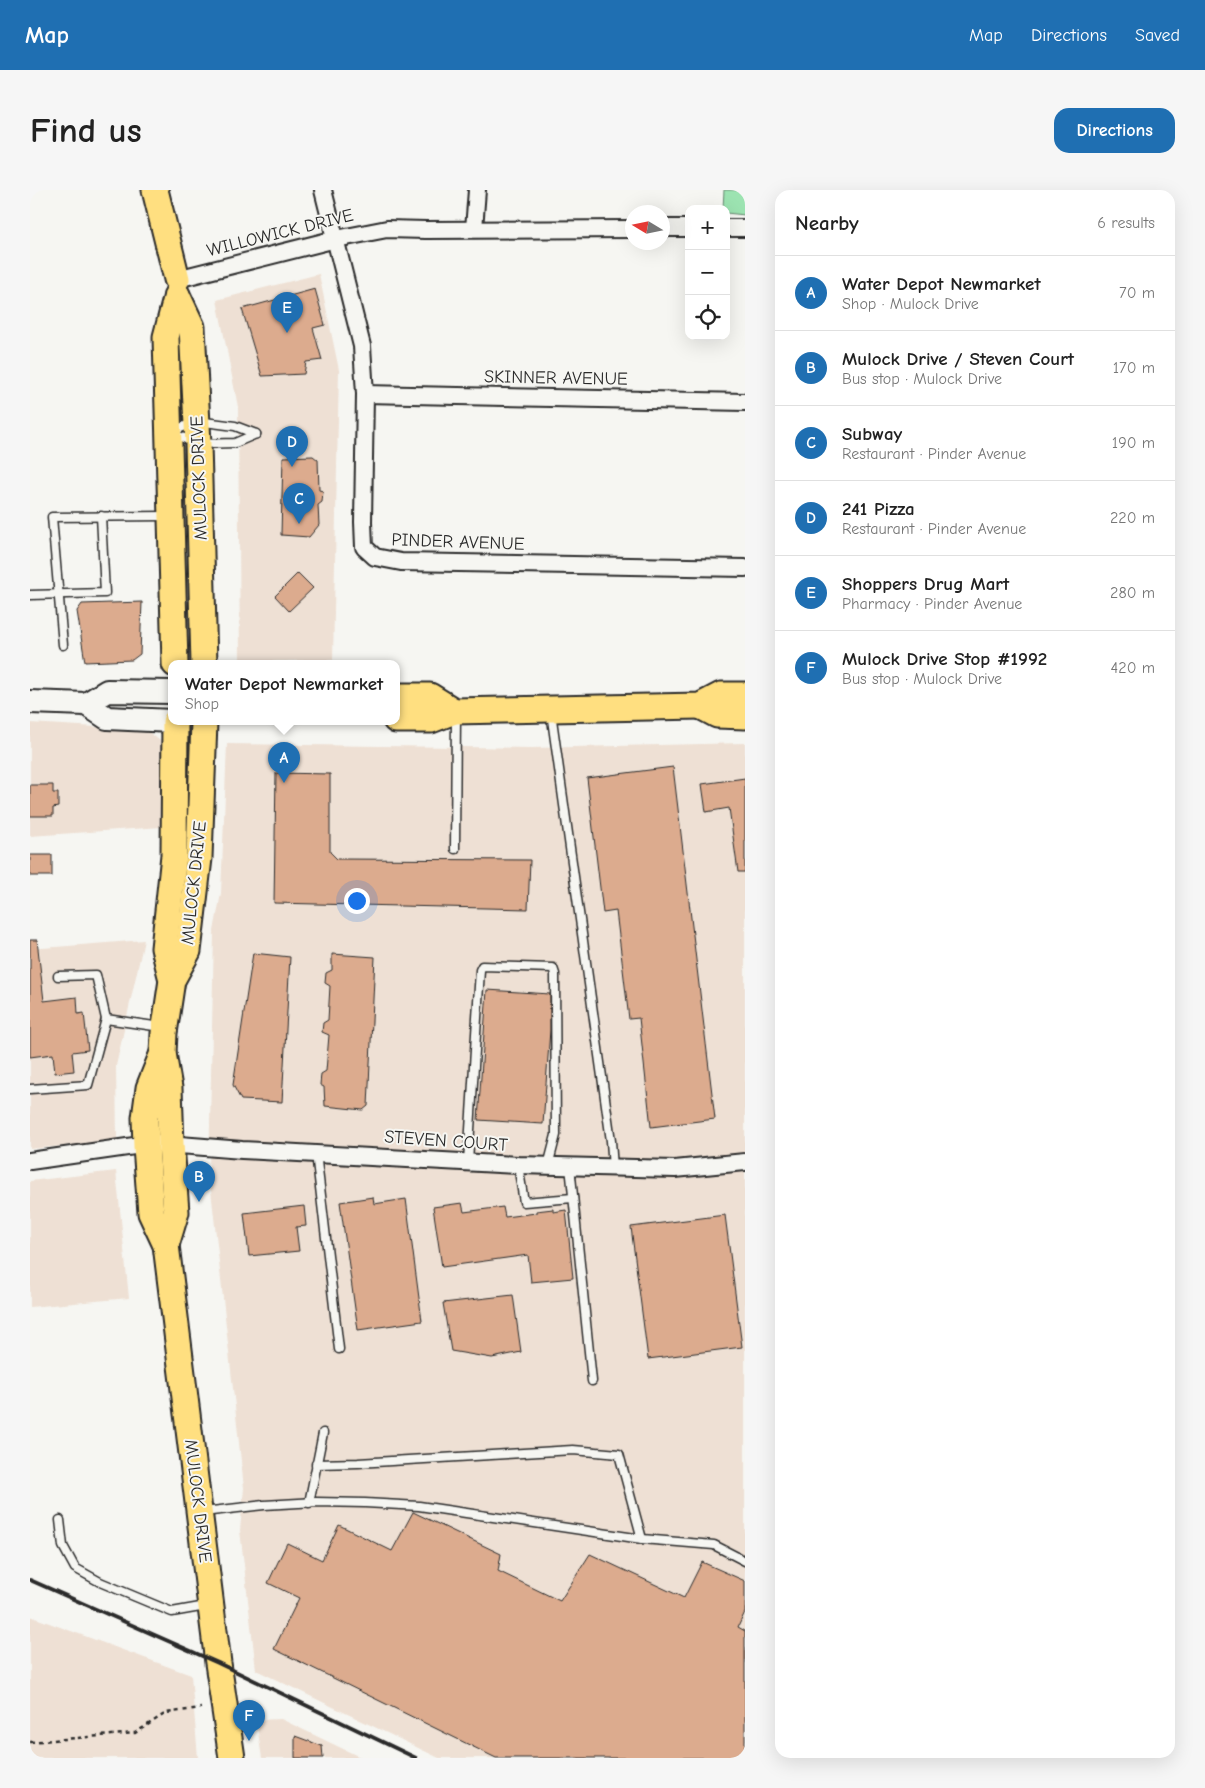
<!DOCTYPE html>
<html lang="en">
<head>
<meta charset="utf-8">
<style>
	body { margin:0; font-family:"Comic Neue",sans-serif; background:#f6f6f6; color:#222 }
	.controls { position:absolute; right:15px; top:15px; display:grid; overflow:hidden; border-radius:10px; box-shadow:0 5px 20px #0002 }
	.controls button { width:45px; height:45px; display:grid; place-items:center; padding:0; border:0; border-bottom:1px solid #e0e0e0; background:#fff; color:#222; font:25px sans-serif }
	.compass { position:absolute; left:595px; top:15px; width:45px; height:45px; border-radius:50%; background:#fff; box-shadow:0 5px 20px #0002; rotate:280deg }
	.you { position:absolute; left:326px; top:710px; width:18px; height:18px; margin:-12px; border:4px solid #fff; border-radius:50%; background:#1a73e8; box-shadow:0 0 0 8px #1a73e833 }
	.badge { display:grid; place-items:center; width:32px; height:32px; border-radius:50%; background:#1f6fb2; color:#fff; font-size:16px; font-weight:700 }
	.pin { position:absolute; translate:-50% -41px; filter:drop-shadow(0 1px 2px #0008) }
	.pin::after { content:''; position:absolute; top:26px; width:18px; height:15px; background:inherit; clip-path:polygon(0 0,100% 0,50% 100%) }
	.popup { position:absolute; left:138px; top:470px; width:232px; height:65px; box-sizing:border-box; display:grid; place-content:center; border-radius:10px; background:#fff; filter:drop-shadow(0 1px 4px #0005); font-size:16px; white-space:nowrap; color:#767676 }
	.popup b { font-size:19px; color:#222 }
	.popup::after { content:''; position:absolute; left:50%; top:100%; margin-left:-10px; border:10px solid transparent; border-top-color:#fff }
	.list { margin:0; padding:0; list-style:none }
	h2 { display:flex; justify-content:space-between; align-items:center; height:65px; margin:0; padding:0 20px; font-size:21px }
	h2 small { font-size:16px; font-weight:400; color:#767676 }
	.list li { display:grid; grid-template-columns:32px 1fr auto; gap:15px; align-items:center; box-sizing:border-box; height:75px; padding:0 20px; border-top:1px solid #e0e0e0 }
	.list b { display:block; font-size:19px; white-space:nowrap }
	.list p { margin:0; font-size:16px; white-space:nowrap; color:#767676 }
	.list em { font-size:16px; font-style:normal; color:#767676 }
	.icon { flex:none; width:28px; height:28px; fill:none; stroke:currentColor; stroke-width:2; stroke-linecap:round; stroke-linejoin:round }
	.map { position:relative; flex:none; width:715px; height:1568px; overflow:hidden; border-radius:15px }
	header { display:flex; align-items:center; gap:30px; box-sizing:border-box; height:70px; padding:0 25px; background:#1f6fb2; color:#fff }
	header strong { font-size:24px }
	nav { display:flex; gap:28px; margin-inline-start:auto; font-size:18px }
	.intro { display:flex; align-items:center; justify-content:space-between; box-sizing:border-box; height:120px; padding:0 30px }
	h1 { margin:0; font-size:35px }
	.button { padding:12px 22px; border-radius:15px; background:#1f6fb2; color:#fff; font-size:18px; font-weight:700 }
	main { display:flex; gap:30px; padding:0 30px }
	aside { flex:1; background:#fff; border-radius:15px; box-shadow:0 5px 20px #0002 }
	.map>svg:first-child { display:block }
	.built { fill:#eee0d4 }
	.green { fill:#9ce3b1; stroke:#64876e }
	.building { fill:#dcab8e; stroke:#2b2b2b }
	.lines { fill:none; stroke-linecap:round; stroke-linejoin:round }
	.lane-casing { stroke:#2b2b2b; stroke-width:11 }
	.street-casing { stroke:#2b2b2b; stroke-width:20 }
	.secondary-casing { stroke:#2b2b2b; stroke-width:26 }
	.primary-casing { stroke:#2b2b2b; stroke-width:29 }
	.path { stroke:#2b2b2b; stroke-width:2.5; stroke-dasharray:4 4; stroke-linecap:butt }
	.lane { stroke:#f6f6f2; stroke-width:8 }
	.street { stroke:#f6f6f2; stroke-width:16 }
	.secondary { stroke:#f6f6f2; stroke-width:22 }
	.primary { stroke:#ffdf80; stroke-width:25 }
	.rail { stroke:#2b2b2b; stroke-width:4 }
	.labels { text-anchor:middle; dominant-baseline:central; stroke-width:4; stroke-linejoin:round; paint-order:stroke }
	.street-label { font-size:18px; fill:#2b2b2b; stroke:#f6f6f2 }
</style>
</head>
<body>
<header>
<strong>Map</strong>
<nav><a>Map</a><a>Directions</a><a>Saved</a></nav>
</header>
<div class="intro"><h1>Find us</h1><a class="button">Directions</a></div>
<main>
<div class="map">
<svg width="715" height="1568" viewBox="0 0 715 1568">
	<rect width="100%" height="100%" fill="#f6f6f2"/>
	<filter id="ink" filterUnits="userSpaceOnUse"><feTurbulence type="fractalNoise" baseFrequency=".02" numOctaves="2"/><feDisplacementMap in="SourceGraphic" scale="10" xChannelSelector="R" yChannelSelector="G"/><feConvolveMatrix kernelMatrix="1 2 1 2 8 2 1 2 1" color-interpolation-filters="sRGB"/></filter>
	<g filter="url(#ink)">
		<g class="built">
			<polygon points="289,84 309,180 303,470 210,472 208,217 187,110"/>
			<polygon points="0,533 116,540 133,553 132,637 0,646"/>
			<polygon points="715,553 715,1568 409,1568 226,1480 210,1340 214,1298 179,982 184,741 191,703 197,554 501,558"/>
			<polygon points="114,750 86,876 87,951 0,959 0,759"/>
			<polygon points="86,981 99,1108 0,1117 0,991"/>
			<polygon points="0,1426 161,1485 168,1568 0,1568"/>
			<polygon points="251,1529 332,1568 232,1568 226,1530"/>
		</g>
		<polygon class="green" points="694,0 715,0 715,25 696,23 696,19 693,19"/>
		<g class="building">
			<polygon points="285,99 295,135 283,138 292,170 276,172 274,184 232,186 212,119"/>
			<polygon points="283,266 288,270 289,300 293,301 292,312 288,315 289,335 279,347 251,345 253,267"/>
			<polygon points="268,383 283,398 259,421 245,406"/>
			<polygon points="112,412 110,464 102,470 55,472 47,421 52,414"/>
			<polygon points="643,577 685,929 621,937 609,828 599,829 586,721 573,723 557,588"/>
			<polygon points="246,583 300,584 300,662 307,669 500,670 498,719 244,713"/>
			<polygon points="715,588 715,682 708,682 699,618 676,622 672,594"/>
			<polygon points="0,595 23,595 23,603 28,603 28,617 23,618 23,626 0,626"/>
			<rect x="0" y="665" width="22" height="21"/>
			<polygon points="0,750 7,750 14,811 47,807 48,824 54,823 58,860 42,862 44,881 25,883 23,864 0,867"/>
			<polygon points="223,763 260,767 252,912 211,910 203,895"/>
			<polygon points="302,764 345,767 338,916 333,920 295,916 294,897 290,895 291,884 296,881 299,845 292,842 293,833 298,830 300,796 295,793 296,783 302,780"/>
			<polygon points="457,800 520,804 520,840 513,934 448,930"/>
			<polygon points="343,1007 344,1014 376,1009 392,1131 328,1140 310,1012"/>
			<polygon points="432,1013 434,1022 473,1017 475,1027 506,1023 506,1021 523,1019 523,1022 536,1020 543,1088 501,1092 498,1065 412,1077 403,1017"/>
			<polygon points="274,1016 276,1036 266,1037 269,1061 219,1066 214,1023"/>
			<polygon points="695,1025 712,1157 618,1169 601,1037"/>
			<polygon points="483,1105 491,1162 462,1168 421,1161 413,1113"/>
			<polygon points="383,1322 471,1364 468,1381 530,1411 560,1364 654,1408 672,1372 715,1391 715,1422 708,1437 715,1441 715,1568 466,1568 244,1459 269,1408 238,1393 257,1353 292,1370 309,1335 362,1361"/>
			<polygon points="265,1546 292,1556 293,1568 265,1568"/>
		</g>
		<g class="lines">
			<defs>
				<g id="lane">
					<polyline points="141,242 167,231 205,236 226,244"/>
					<polyline points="144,244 168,254 205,253 226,244"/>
					<polyline points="0,405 75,403 71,326"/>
					<polyline points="33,455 22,327 137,326"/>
					<polyline points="521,522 581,951 583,978"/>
					<polyline points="425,659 426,524"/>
					<polyline points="76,829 131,837"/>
					<polyline points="0,899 58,895 76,829 66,785 28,786"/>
					<polyline points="286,963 309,1159"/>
					<polyline points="438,972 450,780 452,776 523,778 525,784 526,945 518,976"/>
					<polyline points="488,975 494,1012 543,1008"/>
					<polyline points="540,976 562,1191"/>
					<polyline points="286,1274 328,1273 543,1260 589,1264 612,1349"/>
					<polyline points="279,1313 293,1243"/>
					<polyline points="173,1322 234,1315 286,1312 335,1313 389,1316 612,1349 684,1355 715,1371"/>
					<polyline points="30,1330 33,1356 45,1378 70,1392 142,1422 176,1416"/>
				</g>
				<g id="street">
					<polyline points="293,0 332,156 335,204 333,332 334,357 345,367 371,372 715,378"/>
					<polyline points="632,38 659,38"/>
					<polyline points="696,38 715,38"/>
					<polyline points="444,39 447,0"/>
					<polyline points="147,89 306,49 357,39 396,40 602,39"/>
					<polyline points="335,204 715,212"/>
					<polyline points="0,971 125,953 212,960 488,975 645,979 715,972"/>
				</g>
				<g id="secondary">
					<polyline points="0,512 56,514 77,528 142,531"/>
					<polyline points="56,514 77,501 142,502"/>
				</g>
				<g id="primary">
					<polyline points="125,0 147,89"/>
					<polyline points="147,105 162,137 168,254 174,474"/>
					<polyline points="145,474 136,147 147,105"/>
					<polyline points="366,506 400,506 424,521"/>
					<polyline points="670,516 687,525 715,526"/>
					<polyline points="366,530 401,530 424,521 670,516 691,505 715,505"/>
					<polyline points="142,790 134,758 144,665 145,532"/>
					<polyline points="133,863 119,898 115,928 116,956 121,1023 136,1055 188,1473 202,1568"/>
					<polyline points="136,1055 146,1022 141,954 139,898 133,863 134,843 142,790 158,761 169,668 174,532"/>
				</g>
			</defs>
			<use href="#lane" class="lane-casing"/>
			<use href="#street" class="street-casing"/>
			<use href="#secondary" class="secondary-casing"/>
			<use href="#primary" class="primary-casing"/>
			<g class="path">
				<polyline points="294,474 295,474"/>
				<polyline points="0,1552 105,1543 136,1523 171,1518"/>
			</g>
			<use href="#lane" class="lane"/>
			<use href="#street" class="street"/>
			<use href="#secondary" class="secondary"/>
			<use href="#primary" class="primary"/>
			<polyline class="rail" points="0,1390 188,1473 386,1568"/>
		</g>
	</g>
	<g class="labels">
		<g class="street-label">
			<text transform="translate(250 43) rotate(-14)">WILLOWICK DRIVE</text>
			<text transform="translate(526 188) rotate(1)">SKINNER AVENUE</text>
			<text transform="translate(169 288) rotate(-92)">MULOCK DRIVE</text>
			<text transform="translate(428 352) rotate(2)">PINDER AVENUE</text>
			<text transform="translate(164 693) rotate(-84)">MULOCK DRIVE</text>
			<text transform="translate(416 951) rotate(4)">STEVEN COURT</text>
			<text transform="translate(168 1311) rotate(83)">MULOCK DRIVE</text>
		</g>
	</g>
</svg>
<div class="controls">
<button>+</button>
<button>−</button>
<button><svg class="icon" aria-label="locate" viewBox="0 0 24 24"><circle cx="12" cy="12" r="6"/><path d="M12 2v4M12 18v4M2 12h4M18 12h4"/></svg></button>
</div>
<svg class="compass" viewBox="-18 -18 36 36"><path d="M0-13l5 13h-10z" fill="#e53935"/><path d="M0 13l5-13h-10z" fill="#767676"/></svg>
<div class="you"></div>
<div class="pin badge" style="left:254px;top:593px">A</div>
<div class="popup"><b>Water Depot Newmarket</b>Shop</div>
<div class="pin badge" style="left:169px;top:1012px">B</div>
<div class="pin badge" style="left:269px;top:334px">C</div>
<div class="pin badge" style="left:262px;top:277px">D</div>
<div class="pin badge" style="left:257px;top:143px">E</div>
<div class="pin badge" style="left:219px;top:1551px">F</div>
</div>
<aside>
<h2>Nearby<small>6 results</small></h2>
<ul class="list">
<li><span class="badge">A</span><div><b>Water Depot Newmarket</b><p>Shop · Mulock Drive</p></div><em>70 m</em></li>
<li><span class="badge">B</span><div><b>Mulock Drive / Steven Court</b><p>Bus stop · Mulock Drive</p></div><em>170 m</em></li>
<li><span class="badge">C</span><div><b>Subway</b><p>Restaurant · Pinder Avenue</p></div><em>190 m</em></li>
<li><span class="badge">D</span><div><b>241 Pizza</b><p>Restaurant · Pinder Avenue</p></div><em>220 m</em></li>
<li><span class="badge">E</span><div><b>Shoppers Drug Mart</b><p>Pharmacy · Pinder Avenue</p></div><em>280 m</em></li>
<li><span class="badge">F</span><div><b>Mulock Drive Stop #1992</b><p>Bus stop · Mulock Drive</p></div><em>420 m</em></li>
</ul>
</aside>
</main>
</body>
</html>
